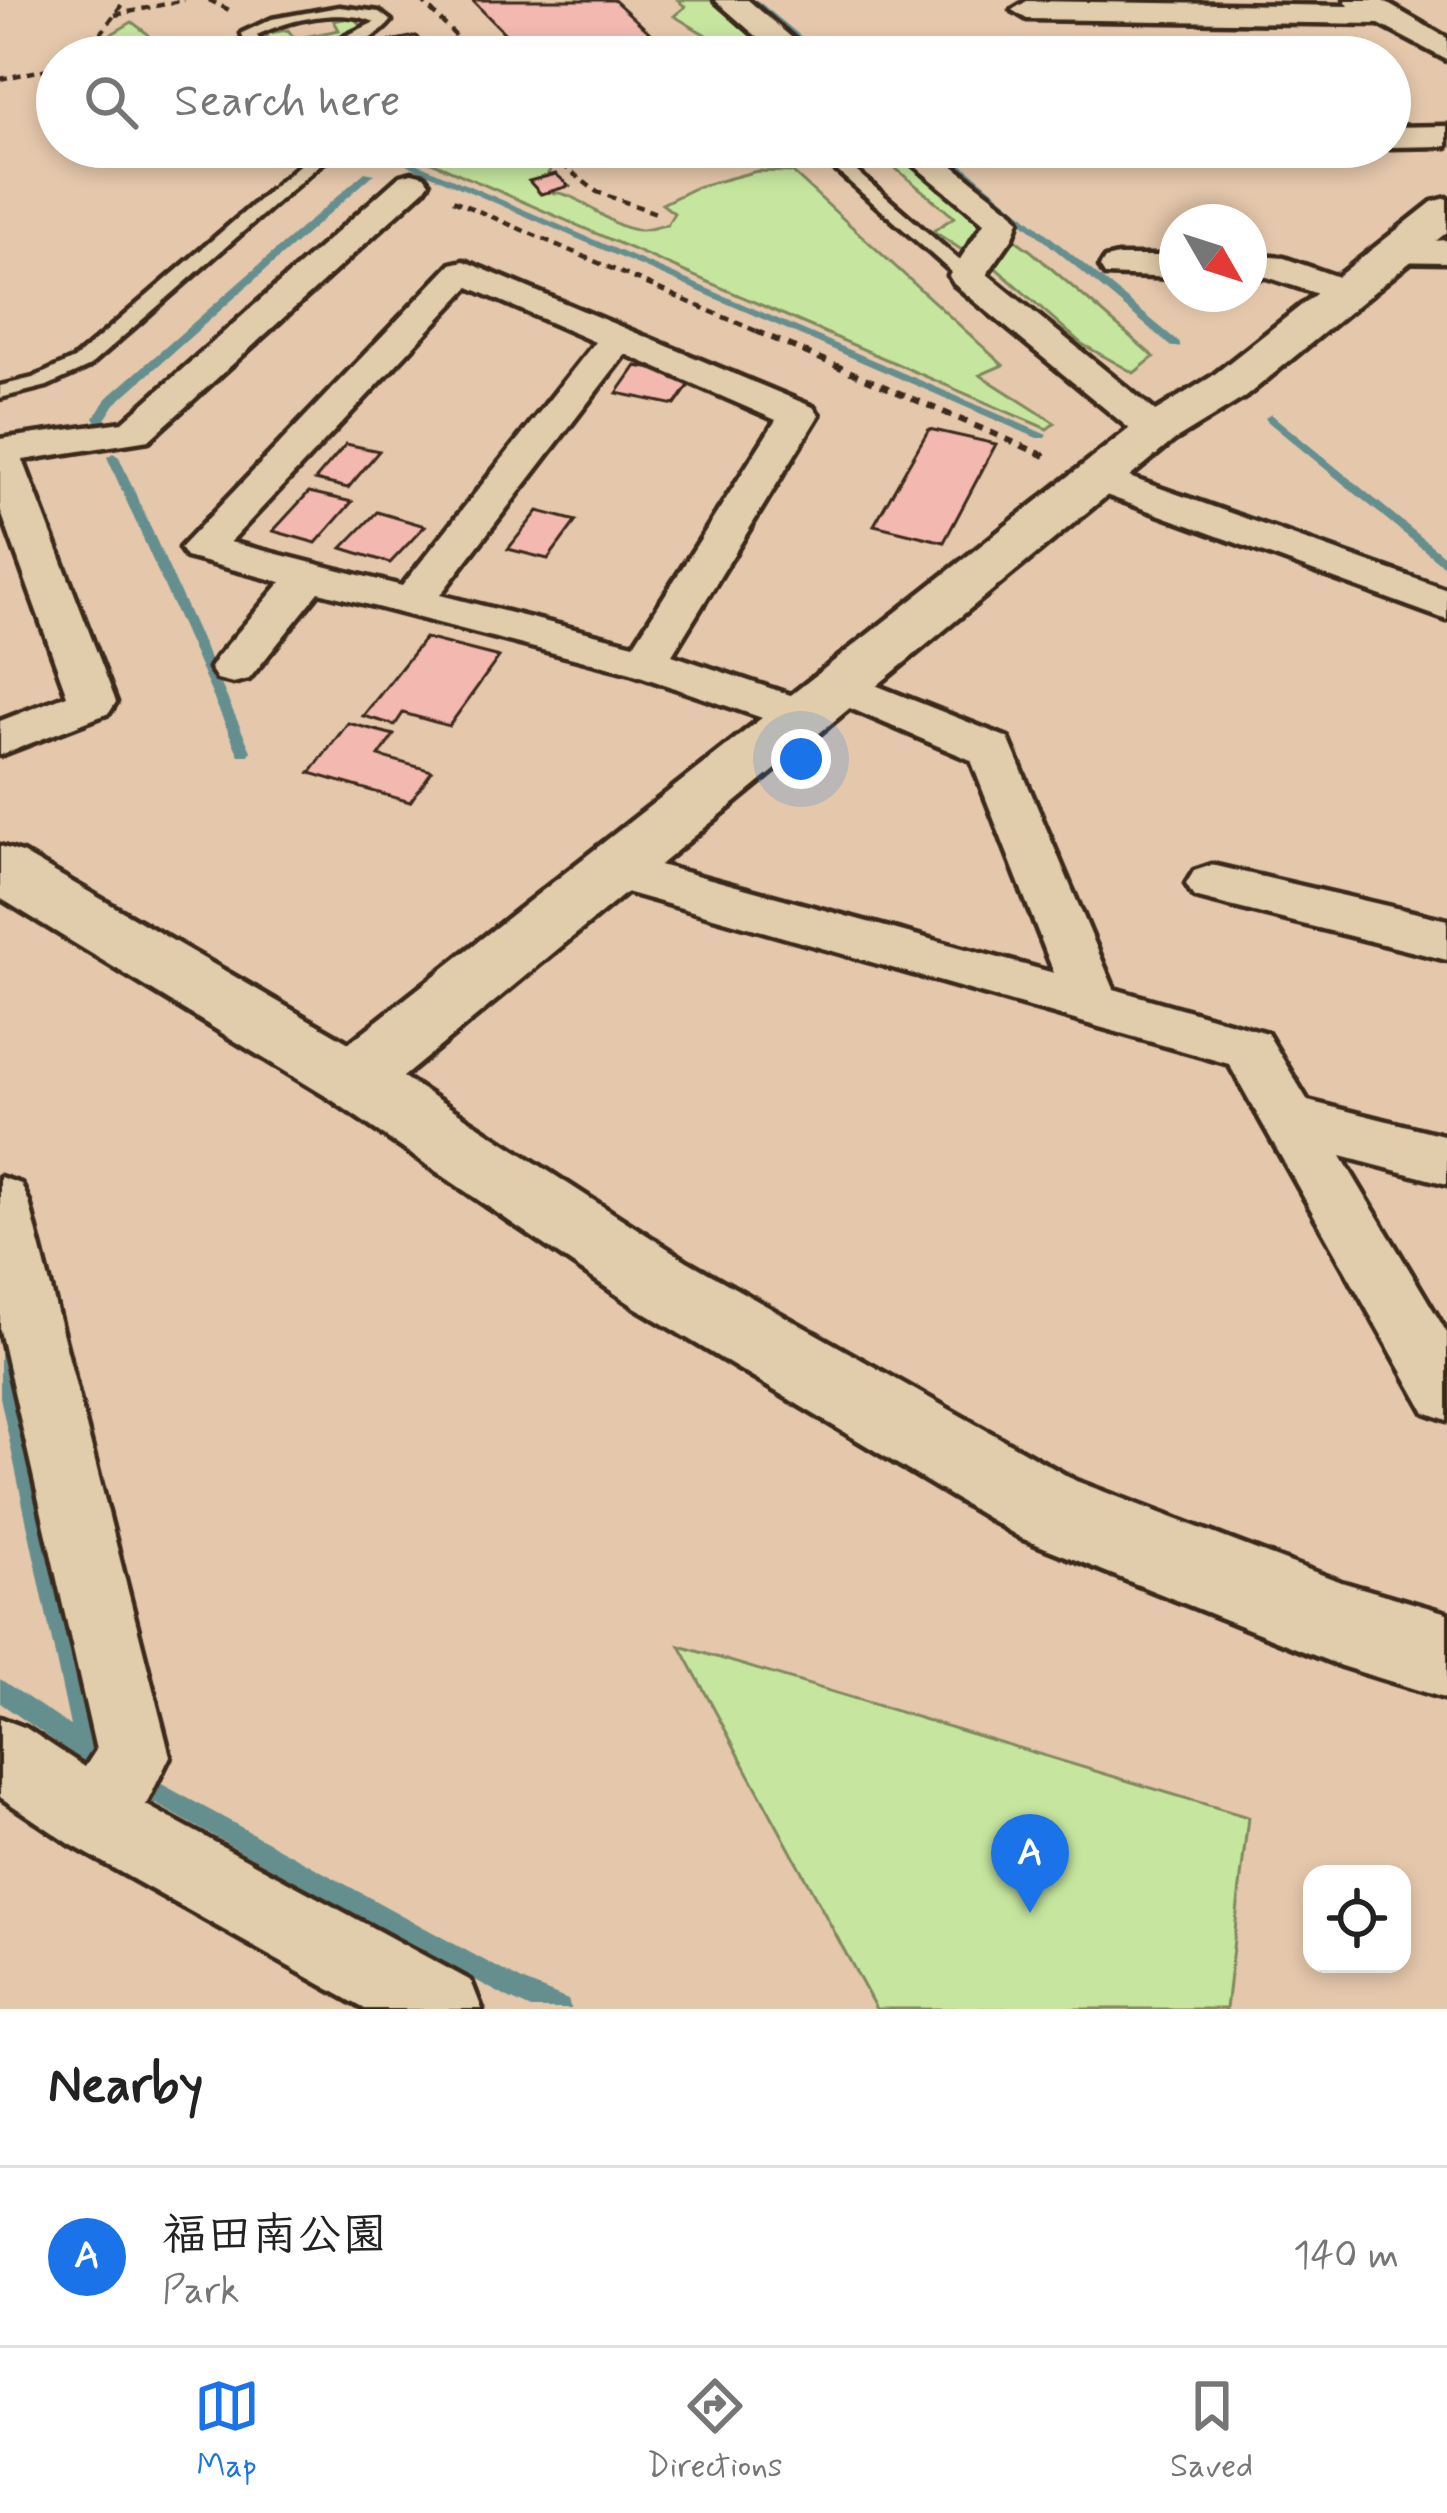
<!DOCTYPE html>
<html lang="en">
<head>
<meta charset="utf-8">
<style>
	body { margin:0; font-family:Mynerve,"Klee One",sans-serif; background:#f2f2f2; color:#222 }
	.controls { position:absolute; right:36px; bottom:36px; display:grid; overflow:hidden; border-radius:24px; box-shadow:0 6px 18px #0003 }
	.controls button { width:108px; height:108px; display:grid; place-items:center; padding:0; border:0; border-bottom:3px solid #e0e0e0; background:#fff; color:#222; font:60px sans-serif }
	.compass { position:absolute; left:1159px; top:204px; width:108px; height:108px; border-radius:50%; background:#fff; box-shadow:0 6px 18px #0003; rotate:129deg }
	.you { position:absolute; left:801px; top:759px; width:42px; height:42px; margin:-30px; border:9px solid #fff; border-radius:50%; background:#1a73e8; box-shadow:0 0 0 18px #1a73e833 }
	.badge { display:grid; place-items:center; width:78px; height:78px; border-radius:50%; background:#1a73e8; color:#fff; font-size:39px; font-weight:700 }
	.pin { position:absolute; translate:-50% -99px; filter:drop-shadow(0 3px 6px #0008) }
	.pin::after { content:''; position:absolute; top:63px; width:42px; height:36px; background:inherit; clip-path:polygon(0 0,100% 0,50% 100%) }
	.list { margin:0; padding:0; list-style:none }
	h2 { display:flex; justify-content:space-between; align-items:center; height:156px; margin:0; padding:0 48px; font-size:51px }
	h2 small { font-size:39px; font-weight:400; color:#767676 }
	.list li { display:grid; grid-template-columns:78px 1fr auto; gap:36px; align-items:center; box-sizing:border-box; height:180px; padding:0 48px; border-top:3px solid #e0e0e0 }
	.list b { display:block; font-size:45px; white-space:nowrap }
	.list p { margin:0; font-size:39px; white-space:nowrap; color:#767676 }
	.list em { font-size:39px; font-style:normal; color:#767676 }
	.icon { flex:none; width:66px; height:66px; fill:none; stroke:currentColor; stroke-width:2; stroke-linecap:round; stroke-linejoin:round }
	.map { position:relative; flex:none; width:1447px; height:2009px; overflow:hidden }
	.search { position:absolute; background:#fff; box-shadow:0 6px 18px #0003; left:36px; right:36px; top:36px; height:132px; display:flex; align-items:center; gap:30px; box-sizing:border-box; padding:0 42px; border-radius:66px; color:#767676; font-size:45px }
	.sheet { height:336px; background:#fff }
	nav { display:flex; justify-content:space-around; align-items:center; box-sizing:border-box; height:168px; border-top:3px solid #e0e0e0; background:#fff; font-size:33px; color:#767676 }
	nav a { display:grid; justify-items:center; gap:6px }
	nav .on { color:#1a73e8 }
	.map>svg:first-child { display:block }
	.green { fill:#c6e69f; stroke:#80885e; stroke-width:3 }
	.lines { fill:none; stroke-linecap:round; stroke-linejoin:round }
	.stream { fill:#658f8f; fill-rule:evenodd }
	.building { fill:#f3b8b0; stroke:#3b2a1e; stroke-width:3 }
	.lane-casing { stroke:#3b2a1e; stroke-width:9 }
	.street-casing { stroke:#3b2a1e; stroke-width:9 }
	.secondary-casing { stroke:#3b2a1e; stroke-width:9 }
	.path-far1 { stroke:#3b2a1e; stroke-width:4.5; stroke-dasharray:8 6; stroke-linecap:butt }
	.path { stroke:#3b2a1e; stroke-width:6; stroke-dasharray:9 8; stroke-linecap:butt }
	.lane { fill:#e1ccab; fill-rule:evenodd }
	.street { fill:#e1ccab; fill-rule:evenodd }
	.secondary { fill:#e1ccab; fill-rule:evenodd }
</style>
</head>
<body>
<div class="map">
<svg width="1447" height="2009" viewBox="0 0 1447 2009">
	<rect width="100%" height="100%" fill="#e5c8ac"/>
	<filter id="ink" filterUnits="userSpaceOnUse"><feTurbulence type="fractalNoise" baseFrequency=".00833" numOctaves="2"/><feDisplacementMap in="SourceGraphic" scale="24" xChannelSelector="R" yChannelSelector="G"/><feConvolveMatrix kernelMatrix="1 2 1 2 8 2 1 2 1" color-interpolation-filters="sRGB"/></filter>
	<g filter="url(#ink)">
		<g class="green">
			<path d="M678,0H714L781,57C738,57 711,38 674,16L685,7Z"/>
			<path d="M352,17L363,27C328,45 300,59 264,42L269,33L288,30L295,39L339,30L334,21Z"/>
			<polygon points="132,22 148,34 153,57 103,57 110,35"/>
			<path d="M444,147H525L551,168L547,176L530,181L540,194C578,184 602,227 638,230C646,231 658,226 667,225L674,213L662,204L697,187L757,171L792,172L1003,365L980,375L1055,423L1047,429L413,154Z"/>
			<polygon points="870,147 890,147 970,212 987,233 971,256 933,231 954,217"/>
			<polygon points="1010,236 1031,251 1154,357 1134,373 1082,344 988,261"/>
			<polygon points="680,1646 1248,1817 1226,2009 876,2009"/>
		</g>
		<g class="lines">
			<g class="stream">
				<polygon points="748,0 757,0 826,57 815,57"/>
				<polygon points="366,147 379,147 1047,435 1045,438 1037,438"/>
				<polygon points="932,147 941,147 1180,343 1180,347 1172,347"/>
				<polygon points="365,172 374,174 115,404 104,421 96,421 94,418 106,399"/>
				<polygon points="1271,414 1447,558 1447,569 1267,421 1265,418"/>
				<polygon points="113,453 119,457 251,751 249,755 239,755 237,751 107,457"/>
				<polygon points="1182,491 1447,585 1447,594 1178,498 1178,492"/>
				<polygon points="0,1343 7,1346 10,1352 96,1744 118,1759 121,1767 118,1775 110,1778 79,1762 77,1757 0,1703 0,1679 70,1726 0,1397"/>
				<polygon points="138,1771 524,1982 568,2000 571,2009 531,2009 508,1998 130,1790 127,1782 130,1774"/>
			</g>
		</g>
		<g class="building">
			<polygon points="472,0 614,0 671,52 645,57 528,57"/>
			<polygon points="416,36 434,57 362,57 355,48"/>
			<polygon points="556,174 569,186 541,194 529,181"/>
			<polygon points="636,366 695,377 675,405 617,393"/>
			<polygon points="929,429 996,444 944,542 874,525"/>
			<polygon points="346,444 379,451 348,488 315,480"/>
			<polygon points="309,492 352,502 316,543 273,531"/>
			<polygon points="538,511 576,521 548,559 508,549"/>
			<polygon points="377,512 425,526 390,563 342,548"/>
			<polygon points="425,638 499,657 449,726 403,713 395,725 363,716"/>
			<polygon points="348,723 394,735 379,756 432,771 410,802 310,773"/>
		</g>
		<g class="lines">
			<defs>
				<g id="lane">
					<path d="M339,7L379,12L391,21C372,44 332,57 302,57L375,22C341,7 289,19 257,35L260,42L287,57H267L245,45L242,33L272,19Z"/>
					<polygon points="339,147 367,147 324,161 88,367 47,386 0,398 0,386 33,378 74,359 312,154"/>
					<polygon points="810,147 828,147 973,272 973,280 961,280"/>
				</g>
				<g id="street">
					<polygon points="715,0 748,0 814,57 780,57"/>
					<polygon points="1345,0 1381,0 1447,38 1447,60 1379,24 1027,19 1012,10 1027,1 1349,6"/>
					<polygon points="1447,126 1447,146 1390,147 1390,127"/>
					<polygon points="892,147 929,147 1014,213 1019,220 1013,237 987,274 1170,423 1176,431 1170,439 1142,439 954,284 949,276 984,223"/>
					<polygon points="412,173 424,176 429,183 424,190 149,440 23,460 116,702 109,713 0,755 0,721 67,695 0,509 0,439 123,422 400,176"/>
					<polygon points="1447,240 1447,262 1381,261 1376,253 1381,245"/>
					<polygon points="1249,255 1284,258 1358,284 1363,292 1358,300 1345,303 1267,277 1249,277"/>
					<polygon points="1118,256 1177,256 1177,278 1105,275 1100,267 1105,259"/>
					<path d="M464,261L813,407L819,415L672,655L820,705L826,716L820,727L803,732L631,673L319,592L249,679L233,683L217,679L210,668L217,657L281,582L186,557L180,548L451,264ZM469,287L595,342L402,586L230,542ZM625,354L776,420L634,644L440,595Z"/>
					<polygon points="1098,466 1447,590 1447,620 1084,487 1078,478 1084,469"/>
					<polygon points="840,671 1008,738 1114,989 1267,1033 1308,1101 1447,1136 1447,1184 1341,1156 1447,1333 1447,1420 1425,1412 1229,1064 594,883 587,870 594,857 612,852 1054,973 971,760 824,697 817,686 824,675"/>
					<polygon points="1212,865 1447,920 1447,960 1194,897 1186,884 1194,871"/>
					<polygon points="0,1177 21,1184 29,1202 170,1756 146,1805 471,1981 482,2009 365,2009 70,1844 0,1797 0,1718 26,1728 85,1767 96,1750 0,1330"/>
				</g>
				<polygon id="secondary" points="1447,198 1447,232 1245,397 1173,441 403,1077 687,1261 1076,1481 1341,1582 1447,1613 1447,1699 1341,1666 1021,1538 635,1307 329,1098 0,898 0,846 22,853 349,1043 1139,421 1211,377 1432,202"/>
			</defs>
			<use href="#lane" class="lane-casing"/>
			<use href="#street" class="street-casing"/>
			<use href="#secondary" class="secondary-casing"/>
			<g class="path-far1">
				<polyline points="209,0 229,10"/>
				<polyline points="421,0 476,57"/>
				<polyline points="115,15 184,0"/>
				<polyline points="84,57 125,0"/>
				<polyline points="0,79 57,67"/>
				<polyline points="540,147 597,192 656,213"/>
				<polyline points="453,200 763,334"/>
			</g>
			<polyline class="path" points="756,331 1050,458"/>
			<use href="#lane" class="lane"/>
			<use href="#street" class="street"/>
			<use href="#secondary" class="secondary"/>
		</g>
	</g>
</svg>
<div class="controls">
<button><svg class="icon" aria-label="locate" viewBox="0 0 24 24"><circle cx="12" cy="12" r="6"/><path d="M12 2v4M12 18v4M2 12h4M18 12h4"/></svg></button>
</div>
<svg class="compass" viewBox="-18 -18 36 36"><path d="M0-13l5 13h-10z" fill="#e53935"/><path d="M0 13l5-13h-10z" fill="#767676"/></svg>
<div class="you"></div>
<div class="pin badge" style="left:1030px;top:1913px">A</div>
<div class="search"><svg class="icon" aria-label="search" viewBox="0 0 24 24"><circle cx="10" cy="10" r="6"/><path d="M15 15l6 6"/></svg>Search here</div>
</div>
<section class="sheet">
<h2>Nearby<small></small></h2>
<ul class="list">
<li><span class="badge">A</span><div><b>福田南公園</b><p>Park</p></div><em>140 m</em></li>
</ul>
</section>
<nav>
<a class="on"><svg class="icon" aria-label="map" viewBox="0 0 24 24"><path d="M3 6l6-2 6 2 6-2v14l-6 2-6-2-6 2zM9 4v14M15 6v14"/></svg>Map</a>
<a><svg class="icon" aria-label="directions" viewBox="0 0 24 24"><path d="M12 3l9 9-9 9-9-9zM9 14v-3h6M13 9l2 2-2 2"/></svg>Directions</a>
<a><svg class="icon" aria-label="saved" viewBox="0 0 24 24"><path d="M7 4h10v16l-5-4-5 4z"/></svg>Saved</a>
</nav>
</body>
</html>
